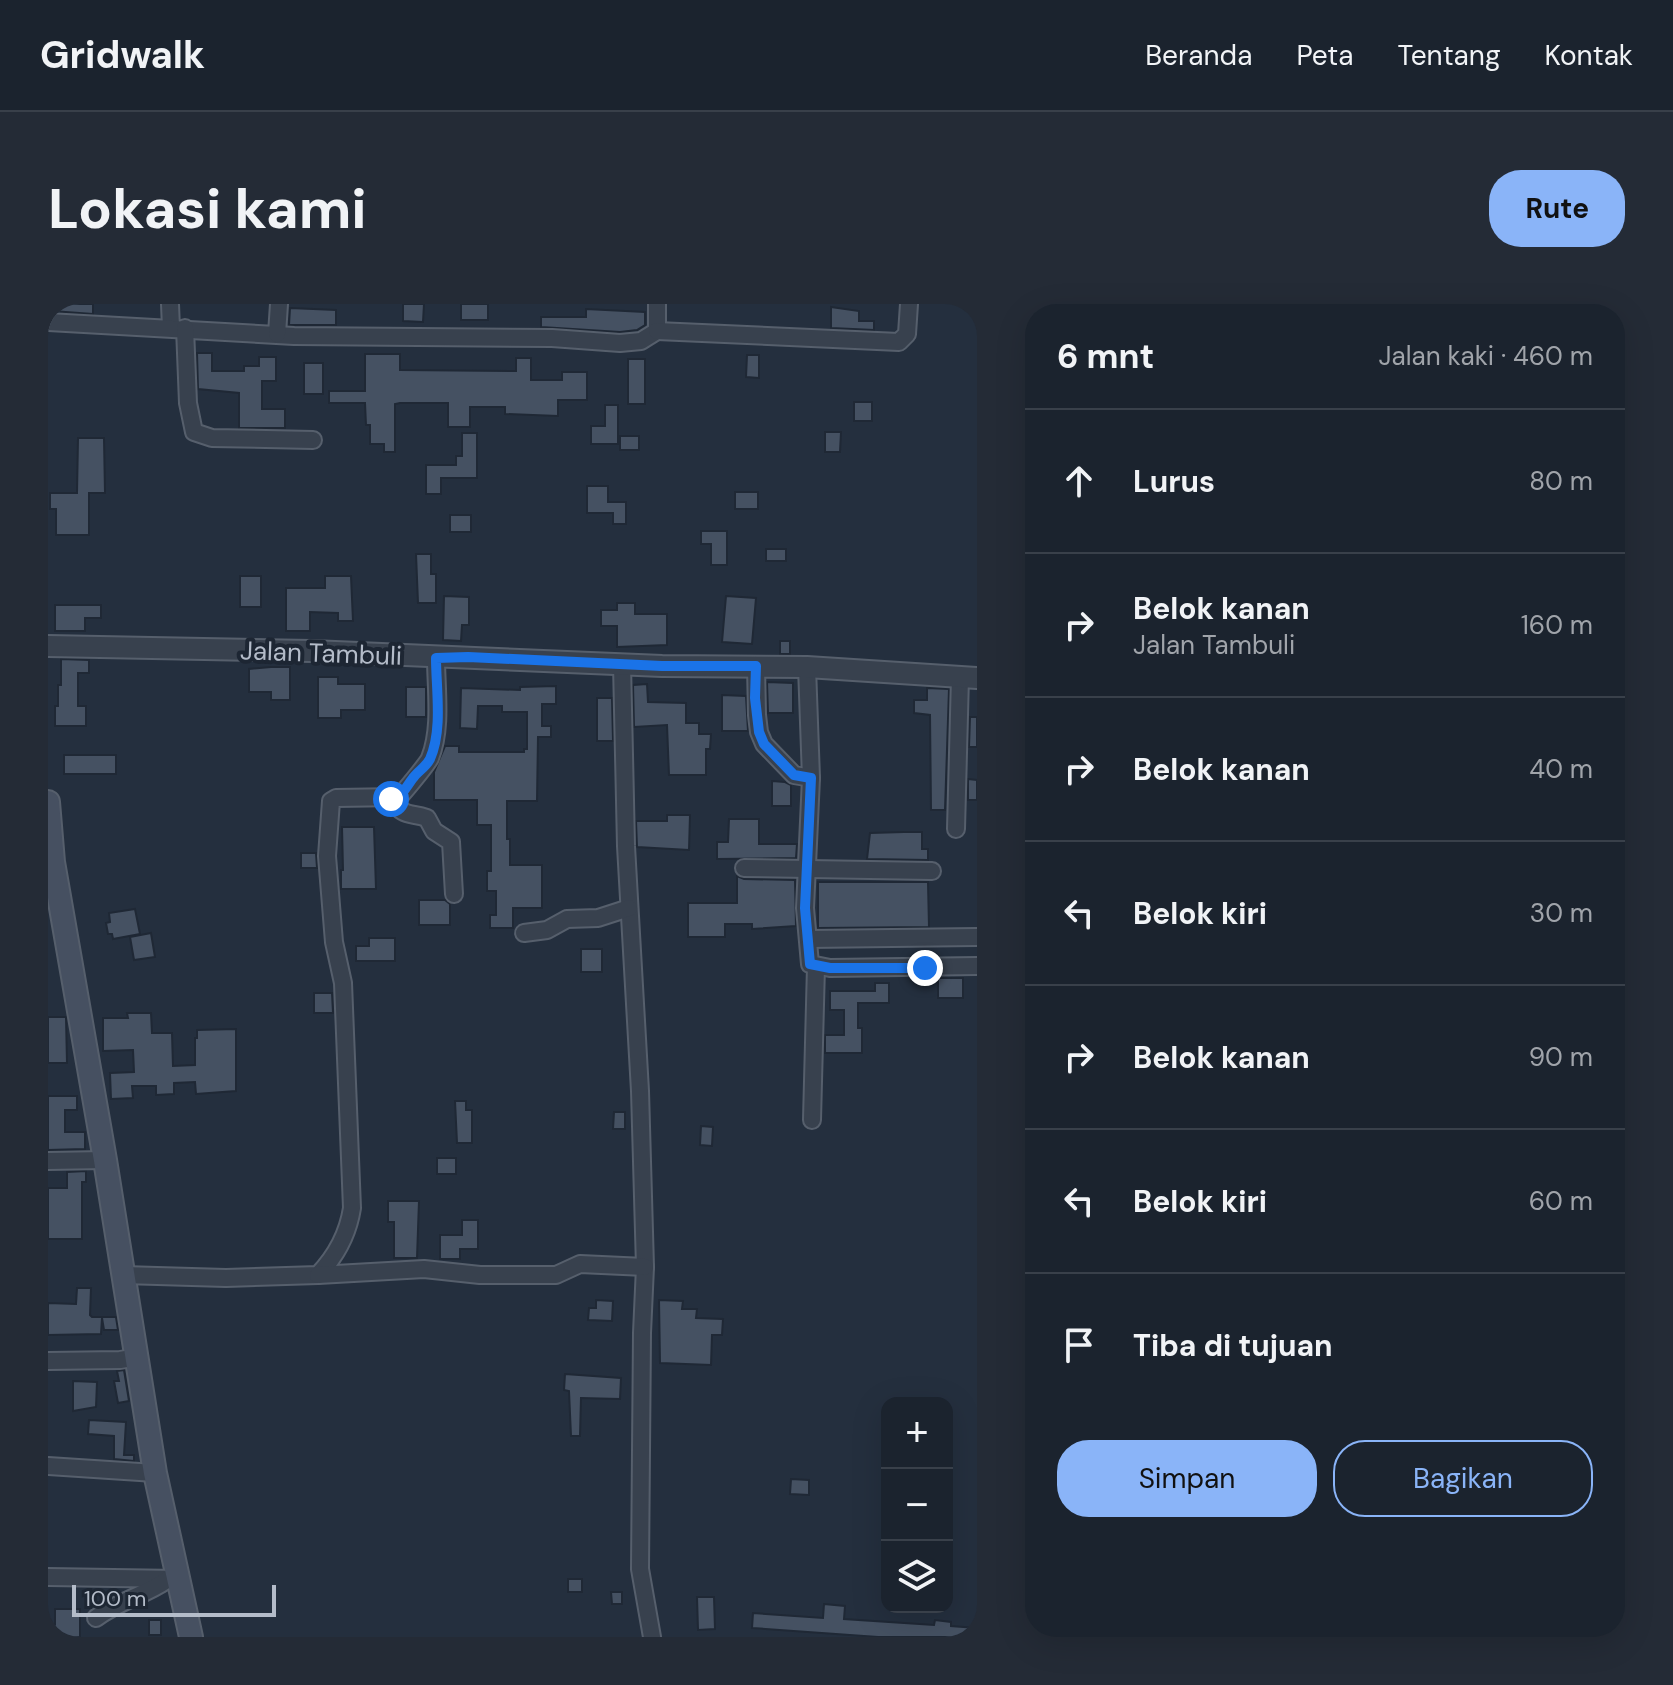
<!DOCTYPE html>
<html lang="id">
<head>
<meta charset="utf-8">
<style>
	body { margin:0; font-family:"DM Sans",sans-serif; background:#242b36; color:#f1f3f6 }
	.controls { position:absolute; right:24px; bottom:24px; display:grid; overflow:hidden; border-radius:16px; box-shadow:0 8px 32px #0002 }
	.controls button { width:72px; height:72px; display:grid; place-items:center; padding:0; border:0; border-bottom:2px solid #39404a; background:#1b232e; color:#f1f3f6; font:40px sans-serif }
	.scale { position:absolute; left:24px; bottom:20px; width:204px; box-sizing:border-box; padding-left:8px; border:4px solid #b4bcc9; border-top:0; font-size:22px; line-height:28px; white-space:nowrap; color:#b4bcc9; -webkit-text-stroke:6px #1d2633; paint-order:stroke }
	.stop { position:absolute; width:24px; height:24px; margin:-18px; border:6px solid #1a73e8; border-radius:50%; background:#fff }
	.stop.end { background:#1a73e8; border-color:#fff; box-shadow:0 2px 8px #0008 }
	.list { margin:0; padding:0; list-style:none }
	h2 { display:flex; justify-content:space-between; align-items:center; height:104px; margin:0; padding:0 32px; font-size:34px }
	h2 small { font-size:26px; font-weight:400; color:#a0a4aa }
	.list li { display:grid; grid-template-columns:52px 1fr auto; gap:24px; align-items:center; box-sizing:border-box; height:144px; padding:0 32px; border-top:2px solid #39404a }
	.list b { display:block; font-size:30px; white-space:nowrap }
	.list p { margin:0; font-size:26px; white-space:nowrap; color:#a0a4aa }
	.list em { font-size:26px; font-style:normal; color:#a0a4aa }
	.actions { display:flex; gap:16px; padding:24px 32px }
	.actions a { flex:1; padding:18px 0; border:2px solid #8ab4f8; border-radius:32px; text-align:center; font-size:28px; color:#8ab4f8 }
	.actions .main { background:#8ab4f8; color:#111 }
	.icon { flex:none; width:44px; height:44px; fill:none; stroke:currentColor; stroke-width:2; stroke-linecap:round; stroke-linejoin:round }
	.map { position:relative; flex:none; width:929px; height:1333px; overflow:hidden; border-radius:32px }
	header { display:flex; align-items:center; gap:48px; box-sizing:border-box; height:112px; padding:0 40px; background:#1b232e; border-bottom:2px solid #39404a }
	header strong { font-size:38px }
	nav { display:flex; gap:44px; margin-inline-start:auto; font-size:28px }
	.intro { display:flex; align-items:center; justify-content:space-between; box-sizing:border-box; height:192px; padding:0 48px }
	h1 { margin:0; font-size:56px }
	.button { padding:20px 36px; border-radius:32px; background:#8ab4f8; color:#111; font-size:28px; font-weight:700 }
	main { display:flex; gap:48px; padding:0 48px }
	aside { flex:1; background:#1b232e; border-radius:32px; box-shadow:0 8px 32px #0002 }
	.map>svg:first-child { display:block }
	.building { fill:#455162; stroke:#1f2835; stroke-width:2 }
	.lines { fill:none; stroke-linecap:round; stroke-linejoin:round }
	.minor-casing { stroke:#565f6c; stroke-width:20 }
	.tertiary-casing { stroke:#565f6c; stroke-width:24 }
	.secondary-casing { stroke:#565f6c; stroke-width:26 }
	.minor { stroke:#38414e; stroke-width:16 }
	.tertiary { stroke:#38414e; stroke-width:20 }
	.secondary { stroke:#465061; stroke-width:22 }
	.route { stroke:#1a73e8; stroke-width:10 }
	.labels { text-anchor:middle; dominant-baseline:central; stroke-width:8; stroke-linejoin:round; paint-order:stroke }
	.street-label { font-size:26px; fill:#b4bcc9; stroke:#1d2633 }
</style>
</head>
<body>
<header>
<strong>Gridwalk</strong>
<nav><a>Beranda</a><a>Peta</a><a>Tentang</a><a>Kontak</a></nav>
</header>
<div class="intro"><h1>Lokasi kami</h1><a class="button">Rute</a></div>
<main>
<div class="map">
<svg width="929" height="1333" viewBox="0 0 929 1333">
	<rect width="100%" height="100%" fill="#242f3e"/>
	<g class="building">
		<polygon points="4,0 45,0 45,10 4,7"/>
		<polygon points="355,0 376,0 375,18 355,17"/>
		<rect x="413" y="0" width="27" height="16"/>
		<polygon points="783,3 811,7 811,17 826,17 826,26 783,24"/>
		<polygon points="242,4 288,6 288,21 241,21"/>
		<polygon points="538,5 597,8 597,21 589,26 572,28 493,23 493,13 538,13"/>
		<polygon points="149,49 164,49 164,67 196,67 196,62 211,62 211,53 228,53 228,77 214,77 214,105 237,105 237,124 191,124 191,89 150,85"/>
		<polygon points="317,50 352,50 352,66 468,67 468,54 483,54 483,76 514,76 514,68 539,68 539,96 510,96 510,112 457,110 457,103 422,103 422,123 400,123 400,99 352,99 347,100 347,148 336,148 336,140 322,140 322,121 318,121 317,99 281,99 281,87 317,87"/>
		<polygon points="699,51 711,51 711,74 698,73"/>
		<rect x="580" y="55" width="17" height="45"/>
		<rect x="256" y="59" width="19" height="31"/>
		<rect x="806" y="98" width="18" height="19"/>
		<polygon points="557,101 570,101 570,140 543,140 543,122 557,122"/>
		<polygon points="777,128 793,128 792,148 777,148"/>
		<polygon points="414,129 429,129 429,174 393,174 393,190 378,190 378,161 408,161 408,152 414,152"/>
		<rect x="572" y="132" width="19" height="14"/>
		<polygon points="30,134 56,134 57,189 41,189 41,231 8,231 8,205 2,205 2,189 29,189"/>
		<polygon points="539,182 560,182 560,198 578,198 578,220 565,220 565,209 539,209"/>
		<rect x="687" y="188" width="23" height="17"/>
		<rect x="402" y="211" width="21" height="17"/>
		<polygon points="653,227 679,227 679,261 663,261 663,240 653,240"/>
		<rect x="718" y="245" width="20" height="12"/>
		<polygon points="368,250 383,250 383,270 388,270 388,299 370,299"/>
		<rect x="192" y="272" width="21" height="31"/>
		<polygon points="277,272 303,272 305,317 290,317 290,309 262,308 262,327 238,327 238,284 277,284"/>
		<polygon points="396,292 421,293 421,321 414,321 413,337 395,336"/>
		<polygon points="678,292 708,294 704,340 674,338"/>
		<polygon points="569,299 587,299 587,310 619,310 619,341 569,343 569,322 553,322 553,306 569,306"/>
		<polygon points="7,301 53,301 53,314 37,314 37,327 7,327"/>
		<rect x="732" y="337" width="10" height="13"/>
		<polygon points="13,355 41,356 41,369 30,369 30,402 38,402 38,422 7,422 7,402 10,402 10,381 13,381"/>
		<polygon points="223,363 242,363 242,396 223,396 223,388 201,388 201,365"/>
		<polygon points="270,373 290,373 290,380 317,380 317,406 293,406 293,414 270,414"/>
		<polygon points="719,378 745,379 745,409 720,409"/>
		<polygon points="599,380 600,398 638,399 638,419 651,419 651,430 663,430 662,445 658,445 658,471 621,471 619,421 586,423 585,381"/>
		<polygon points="508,382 508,400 494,400 494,422 503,422 503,433 490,433 489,497 459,497 459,535 462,535 462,561 494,561 494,604 465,604 465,624 442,624 442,611 448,611 448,587 439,587 439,567 443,567 443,521 429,521 429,496 386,496 386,468 397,442 411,442 411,448 476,448 476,445 479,445 479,408 454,408 454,402 430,402 429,425 412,424 413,384 472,386 472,383"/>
		<rect x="358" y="383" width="20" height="30"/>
		<polygon points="879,384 901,385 897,506 883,506 882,411 866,409 866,396 879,396"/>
		<polygon points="674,391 698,392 700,427 674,427"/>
		<polygon points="549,394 564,394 565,437 549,437"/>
		<polygon points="922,413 929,413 929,443 921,443"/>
		<rect x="16" y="451" width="52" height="19"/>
		<polygon points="920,475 929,476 929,496 920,496"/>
		<polygon points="724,477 737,478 743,481 743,502 724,502"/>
		<polygon points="619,511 642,511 641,546 589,543 588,517 619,517"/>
		<polygon points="681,515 711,515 711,540 749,540 748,554 669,555 669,538 680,538"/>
		<polygon points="294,523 326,523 328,585 293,585 293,566 295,566"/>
		<polygon points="856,528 874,528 874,545 880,545 880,556 819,555 822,529"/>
		<polygon points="253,549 268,549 269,564 253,564"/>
		<polygon points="689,572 696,575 747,576 748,622 704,625 704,620 677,620 677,633 640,633 640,599 689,599"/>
		<polygon points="770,578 880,578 881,623 770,624"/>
		<polygon points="371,596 397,596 402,600 402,621 371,621"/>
		<polygon points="87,605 92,630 65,635 64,630 60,630 58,619 62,618 61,609"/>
		<polygon points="103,629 107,653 86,656 82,633"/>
		<polygon points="321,634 347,634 347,657 308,657 308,642 321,642"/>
		<rect x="533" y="645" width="21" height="23"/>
		<rect x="890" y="674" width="25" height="20"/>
		<polygon points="827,679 841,679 841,699 810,699 810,724 814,724 814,749 777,749 777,731 796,731 796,706 782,706 782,687 827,687"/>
		<polygon points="266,689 284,689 285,709 266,709"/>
		<polygon points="79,709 103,709 104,729 124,729 125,762 147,761 147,734 149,734 149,726 188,725 188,787 148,790 147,778 126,779 126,790 108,791 108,782 84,782 85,794 63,795 62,769 86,768 85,746 55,747 55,714 80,714"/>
		<polygon points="0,713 18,713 19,759 0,759"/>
		<polygon points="0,792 29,792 29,806 17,806 17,828 37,828 37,845 0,846"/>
		<polygon points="407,797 418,797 418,806 424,806 424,839 409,839"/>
		<polygon points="566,808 577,808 577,825 565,825"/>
		<polygon points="653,822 665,823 664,842 652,841"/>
		<rect x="389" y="854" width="19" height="16"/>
		<polygon points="38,867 38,878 34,878 34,935 0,935 0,884 19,884 19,868"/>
		<polygon points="340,897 371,897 369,954 346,954 346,918 340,918"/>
		<polygon points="414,916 430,916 430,945 412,945 412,955 392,955 392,931 414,931"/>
		<polygon points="29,984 43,984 42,1011 44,1013 68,1013 70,1026 56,1026 54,1014 53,1030 0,1031 0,999 28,1000"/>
		<polygon points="548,996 565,997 564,1017 540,1016 541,1004 548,1004"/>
		<polygon points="611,996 635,997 634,1005 649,1005 648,1014 675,1015 674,1031 664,1031 663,1061 612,1059"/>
		<polygon points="76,1066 81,1097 70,1099 66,1077 71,1077 69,1067"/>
		<polygon points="517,1070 573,1074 572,1095 533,1094 532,1132 523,1132 521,1087 516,1086"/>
		<polygon points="25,1077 49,1078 48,1103 25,1107"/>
		<polygon points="41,1116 78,1118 76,1151 86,1151 86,1157 66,1155 66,1132 40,1130"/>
		<polygon points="743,1175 761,1176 761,1191 742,1190"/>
		<rect x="520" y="1275" width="14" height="13"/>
		<polygon points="563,1288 574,1288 574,1300 564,1300"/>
		<polygon points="649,1293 666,1293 667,1325 650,1326"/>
		<polygon points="776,1300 797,1302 796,1315 886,1321 887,1316 903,1318 903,1322 929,1324 929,1333 830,1333 704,1324 705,1309 775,1314"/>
		<rect x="7" y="1305" width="25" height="28"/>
		<rect x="101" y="1316" width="12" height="15"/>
	</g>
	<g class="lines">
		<defs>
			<g id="minor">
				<polyline points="122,0 123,24"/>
				<polyline points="0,18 246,32 504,34 572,39 593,37 609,27 609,0"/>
				<polyline points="137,24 140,99 146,128 164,134 265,136"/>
				<polyline points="609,27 851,38 859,30 861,0"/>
				<polyline points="229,30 231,0"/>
				<polyline points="574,360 578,542 592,787 597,963 594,1029 592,1265 604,1333"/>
				<polyline points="708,362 709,411 711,428 716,440 746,471 763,474 757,604 762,660 782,664 929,662"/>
				<polyline points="759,363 763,474"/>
				<path d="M343,495C356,514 361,508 379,514L386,527L403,538L406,590"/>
				<polyline points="908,525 912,373"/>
				<polyline points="696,564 884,567"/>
				<polyline points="476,629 499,626 519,615 550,614 581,604"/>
				<polyline points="760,635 929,633"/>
				<polyline points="764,816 768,662"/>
				<polyline points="0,857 57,856"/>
				<path d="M75,971L178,974L270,971C288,952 300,930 304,904L295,679L286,638L279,552L283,497L288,494L351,493C356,488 380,459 382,454C394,424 388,385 388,354"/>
				<polyline points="270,971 376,965 432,971 508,971 532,960 597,963"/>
				<polyline points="0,1057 72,1056 90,1053"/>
				<polyline points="0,1162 107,1169"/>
				<polyline points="0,1273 131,1275"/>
				<path d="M48,1314C70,1297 96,1292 119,1276"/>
			</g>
			<polyline id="tertiary" points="0,342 264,347 614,362 759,363 929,374"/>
			<polyline id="secondary" points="0,498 5,558 57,856 107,1169 143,1333"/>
		</defs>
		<use href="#minor" class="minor-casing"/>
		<use href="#tertiary" class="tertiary-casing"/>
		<use href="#secondary" class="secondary-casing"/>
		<use href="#minor" class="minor"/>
		<use href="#tertiary" class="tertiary"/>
		<use href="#secondary" class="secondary"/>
	</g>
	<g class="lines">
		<path class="route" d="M343,495C355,492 358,483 365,474C370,467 378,463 382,455C395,426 388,384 388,354L420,353L614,362H708L707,394L711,428L716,440L746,471L763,474L757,604L762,660L782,664H877"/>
	</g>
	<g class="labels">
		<g class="street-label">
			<text transform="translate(273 349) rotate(2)">Jalan Tambuli</text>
		</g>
	</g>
</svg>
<div class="controls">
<button>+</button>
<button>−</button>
<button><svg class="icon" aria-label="layers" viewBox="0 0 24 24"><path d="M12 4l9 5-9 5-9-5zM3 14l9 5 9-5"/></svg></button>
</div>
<div class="scale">100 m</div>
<div class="stop" style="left:343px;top:495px"></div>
<div class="stop end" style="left:877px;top:664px"></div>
</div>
<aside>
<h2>6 mnt<small>Jalan kaki · 460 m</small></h2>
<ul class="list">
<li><svg class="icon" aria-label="ahead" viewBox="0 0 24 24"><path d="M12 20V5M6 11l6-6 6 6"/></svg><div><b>Lurus</b></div><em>80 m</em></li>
<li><svg class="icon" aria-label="right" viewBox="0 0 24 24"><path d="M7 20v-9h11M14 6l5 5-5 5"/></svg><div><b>Belok kanan</b><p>Jalan Tambuli</p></div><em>160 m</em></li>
<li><svg class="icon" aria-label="right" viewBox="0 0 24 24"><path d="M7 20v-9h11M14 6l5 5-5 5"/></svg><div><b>Belok kanan</b></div><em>40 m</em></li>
<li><svg class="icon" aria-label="left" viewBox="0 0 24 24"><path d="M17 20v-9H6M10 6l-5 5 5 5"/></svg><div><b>Belok kiri</b></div><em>30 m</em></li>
<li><svg class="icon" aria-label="right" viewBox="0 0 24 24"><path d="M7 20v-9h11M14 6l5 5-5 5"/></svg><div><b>Belok kanan</b></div><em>90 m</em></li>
<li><svg class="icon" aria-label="left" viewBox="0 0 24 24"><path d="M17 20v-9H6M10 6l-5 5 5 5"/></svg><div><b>Belok kiri</b></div><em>60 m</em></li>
<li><svg class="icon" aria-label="arrive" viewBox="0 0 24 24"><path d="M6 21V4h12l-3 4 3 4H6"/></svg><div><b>Tiba di tujuan</b></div></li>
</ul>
<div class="actions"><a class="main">Simpan</a><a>Bagikan</a></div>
</aside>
</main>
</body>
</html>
